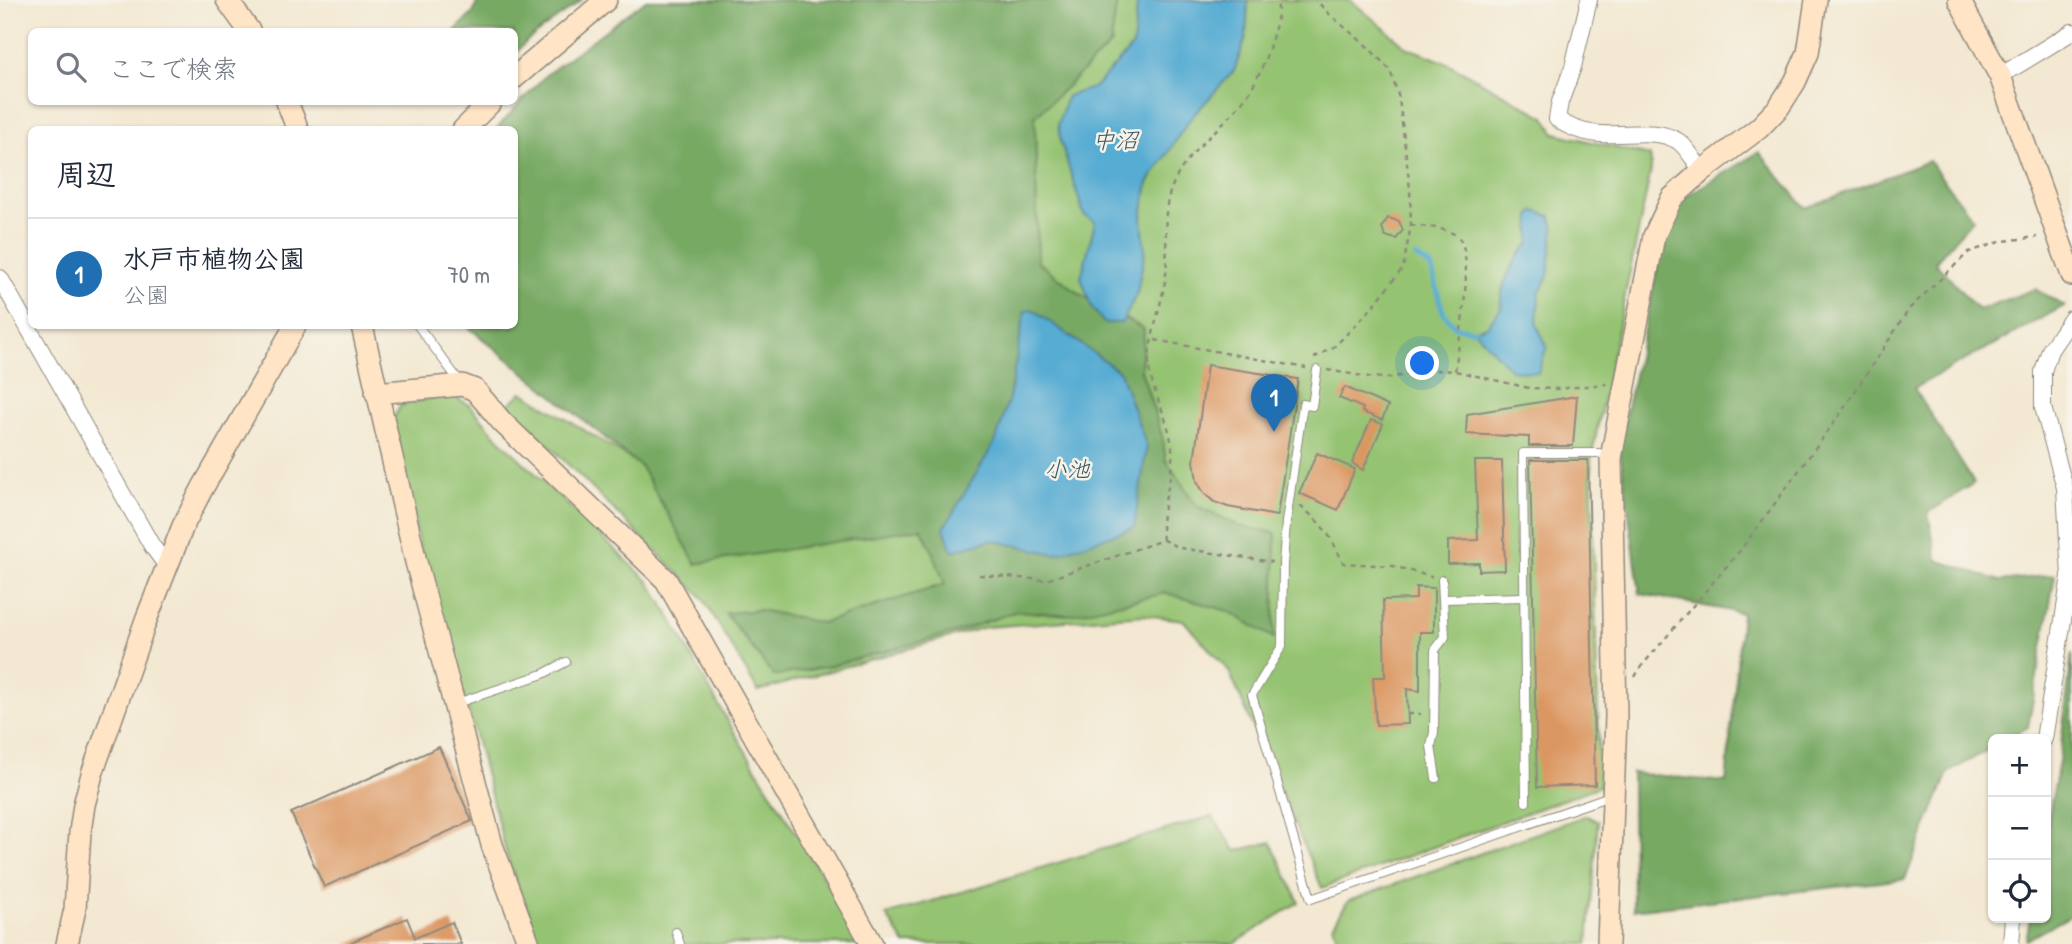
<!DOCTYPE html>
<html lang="ja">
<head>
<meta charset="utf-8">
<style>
	body { margin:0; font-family:"Patrick Hand","Klee One",sans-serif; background:#f2f2f3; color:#1f2937 }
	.controls { position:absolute; right:21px; bottom:21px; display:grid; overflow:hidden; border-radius:10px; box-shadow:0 2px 5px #0004 }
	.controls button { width:63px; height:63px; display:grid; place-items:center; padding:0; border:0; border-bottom:2px solid #e0e1e3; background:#fff; color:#1f2937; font:35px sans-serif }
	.you { position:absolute; left:1423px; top:364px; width:24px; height:24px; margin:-18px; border:5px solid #fff; border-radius:50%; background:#1a73e8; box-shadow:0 0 0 10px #1a73e833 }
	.badge { display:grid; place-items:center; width:46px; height:46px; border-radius:50%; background:#1f6fb2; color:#fff; font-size:23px; font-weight:700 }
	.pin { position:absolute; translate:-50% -58px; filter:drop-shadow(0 2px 4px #0008) }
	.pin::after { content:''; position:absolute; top:37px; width:24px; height:21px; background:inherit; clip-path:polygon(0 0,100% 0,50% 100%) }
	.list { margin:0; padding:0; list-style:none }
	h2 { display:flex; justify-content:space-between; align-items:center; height:91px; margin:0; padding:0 28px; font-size:30px }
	h2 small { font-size:23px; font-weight:400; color:#747a83 }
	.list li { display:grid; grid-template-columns:46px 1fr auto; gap:21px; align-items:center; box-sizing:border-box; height:112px; padding:0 28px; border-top:2px solid #e0e1e3 }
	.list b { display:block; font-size:26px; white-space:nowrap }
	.list p { margin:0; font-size:23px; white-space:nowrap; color:#747a83 }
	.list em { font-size:23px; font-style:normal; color:#747a83 }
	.icon { flex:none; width:38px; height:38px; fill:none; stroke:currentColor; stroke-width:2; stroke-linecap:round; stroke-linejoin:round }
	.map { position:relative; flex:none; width:2072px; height:944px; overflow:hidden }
	.search { position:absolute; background:#fff; box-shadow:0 2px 5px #0004; left:28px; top:28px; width:490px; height:77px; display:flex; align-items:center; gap:18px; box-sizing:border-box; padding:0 24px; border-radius:10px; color:#747a83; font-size:26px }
	.panel { position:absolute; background:#fff; box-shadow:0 2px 5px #0004; left:28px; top:126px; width:490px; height:203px; border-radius:10px }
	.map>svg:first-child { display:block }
	.green { fill:#94c371; stroke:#60774e; stroke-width:2 }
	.forest { fill:#77a963; stroke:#516a47; stroke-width:2 }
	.water { fill:#56acd3; stroke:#406c7f; stroke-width:2 }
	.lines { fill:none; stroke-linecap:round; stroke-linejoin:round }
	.stream { stroke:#56acd3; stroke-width:5 }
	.building { fill:#db9762 }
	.lane-casing { stroke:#8f8a7e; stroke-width:10 }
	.street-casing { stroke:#8f8a7e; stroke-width:18 }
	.secondary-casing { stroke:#8f8a7e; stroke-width:24 }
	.path { stroke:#8f8a7e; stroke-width:2.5; stroke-dasharray:5 5; stroke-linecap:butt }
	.lane { stroke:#fff; stroke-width:8 }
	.street { stroke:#fff; stroke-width:16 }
	.secondary { stroke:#ffe4c6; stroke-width:21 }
	.labels { text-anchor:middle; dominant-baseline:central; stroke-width:5; stroke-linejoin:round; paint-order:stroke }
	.water-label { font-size:23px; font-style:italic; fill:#3a5866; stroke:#f7f3e8 }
</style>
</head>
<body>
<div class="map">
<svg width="2072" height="944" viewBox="0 0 2072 944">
	<rect width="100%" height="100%" fill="#f7f3e8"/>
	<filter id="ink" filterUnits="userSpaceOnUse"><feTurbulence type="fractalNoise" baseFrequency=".0143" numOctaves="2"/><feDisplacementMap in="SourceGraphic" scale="14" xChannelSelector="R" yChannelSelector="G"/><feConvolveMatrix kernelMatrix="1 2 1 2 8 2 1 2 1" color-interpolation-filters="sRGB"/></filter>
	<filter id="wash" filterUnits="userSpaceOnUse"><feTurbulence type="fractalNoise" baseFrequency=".00686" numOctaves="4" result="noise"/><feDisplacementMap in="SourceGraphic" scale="28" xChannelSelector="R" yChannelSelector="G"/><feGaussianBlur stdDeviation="1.57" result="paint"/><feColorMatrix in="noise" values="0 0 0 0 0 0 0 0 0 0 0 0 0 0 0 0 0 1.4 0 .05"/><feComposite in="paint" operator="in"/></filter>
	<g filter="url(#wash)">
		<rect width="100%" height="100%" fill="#f3e8d1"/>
		<g class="green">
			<polygon points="1013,0 1350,0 1408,48 1447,63 1545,117 1555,133 1650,156 1651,170 1591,459 1600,786 1322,888 1229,671 1183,620 1144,615 986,627 758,691 702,597 508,405 522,392 644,467"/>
			<path d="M442,396L454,397L470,405L499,439L648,581C676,623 697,668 722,711C767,790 818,865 863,944H539L508,860L472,723L419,545L393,419L401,405Z"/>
			<polygon points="1587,815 1598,821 1588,944 1339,944 1333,926 1348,901"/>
			<polygon points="1212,816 1236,851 1271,842 1299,902 1234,944 905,944 886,915"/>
		</g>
		<g class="forest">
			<polygon points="478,0 582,0 528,40 515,53 514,32 455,31 473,13"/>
			<polygon points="646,0 1117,0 1111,44 1035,117 1038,262 1080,294 1144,329 1141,370 1162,436 1166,460 1197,506 1239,526 1276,533 1274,638 1228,611 1166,593 1069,615 1017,611 957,632 826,667 774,676 725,613 760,610 822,623 945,584 931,548 921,528 696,564 641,467 467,326 514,326 514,130 496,129 546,75"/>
			<polygon points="1759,152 1805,208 1929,161 1973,219 1935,262 1978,310 2035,289 2064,306 1914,388 1974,483 1928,513 1937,560 2000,581 2055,575 2028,727 2007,739 1993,739 1993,747 1948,773 1905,879 1633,910 1632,773 1726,782 1742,613 1640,594 1619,444 1668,220 1681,199"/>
			<polygon points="2072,653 2072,915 2026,940 2030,918 2046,918 2046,832 2059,761"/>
		</g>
		<g class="water">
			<polygon points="1135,0 1248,0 1246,37 1234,71 1190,119 1148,183 1142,217 1145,252 1137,293 1122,323 1104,323 1092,308 1081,278 1095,222 1084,215 1061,143 1058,124 1067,96 1095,87 1133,46 1137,7"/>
			<path d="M1535,211L1551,216L1554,230L1548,276L1539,293L1537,325L1547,346L1538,373L1511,370L1474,330L1487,326L1501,308C1499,285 1514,259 1530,243L1531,215Z"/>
			<polygon points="1032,309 1120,372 1147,447 1134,528 1055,554 991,540 952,551 944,528 996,440 1009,398 1025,311"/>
		</g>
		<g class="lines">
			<polyline class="stream" points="1416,257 1431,267 1443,312 1455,327 1474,330"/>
		</g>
		<g id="blocks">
			<g class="building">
				<polygon points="1388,218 1399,221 1403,230 1396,239 1385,236 1382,227"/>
				<polygon points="1207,365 1298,379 1277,516 1228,507 1214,502 1204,493 1197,481 1194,461"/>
				<polygon points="1345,387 1388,406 1382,420 1362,412 1363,408 1339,398"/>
				<polygon points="1577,396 1573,446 1529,446 1529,437 1466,434 1467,414"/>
				<polygon points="1371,420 1383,424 1363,470 1352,463"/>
				<polygon points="1317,453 1355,469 1338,510 1299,493"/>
				<polygon points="1530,460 1588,460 1595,785 1537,787"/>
				<polygon points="1475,461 1502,461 1505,570 1479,571 1479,563 1448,564 1448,541 1478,540"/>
				<polygon points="1416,587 1434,588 1434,632 1420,632 1420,691 1407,689 1408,724 1376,725 1373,677 1385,677 1383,600 1416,599"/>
				<polygon points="439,747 472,821 324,887 291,813"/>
				<polygon points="407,918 415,938 452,922 461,944 347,944"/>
			</g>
		</g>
	</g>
	<g filter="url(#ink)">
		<use href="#blocks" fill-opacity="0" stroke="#8f8a7e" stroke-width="2"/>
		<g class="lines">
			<defs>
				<g id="lane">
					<polyline points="418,326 460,382"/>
					<polyline points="1317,370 1312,406 1303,404 1286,522 1283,564 1282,646 1252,695 1311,899 1610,796"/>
					<polyline points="1444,599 1523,597"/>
					<polyline points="457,703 543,674 566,662"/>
					<polyline points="1436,778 1431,746 1434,733 1435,650 1445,637 1442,580"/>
					<polyline points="1526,802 1523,453 1599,453 1608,457"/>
					<polyline points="676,932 680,944"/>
				</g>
				<g id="street">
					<path d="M1589,0L1573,67L1560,102L1557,119C1600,150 1645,121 1678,141C1687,147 1695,162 1702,171"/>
					<polyline points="2000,76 2072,32"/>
					<polyline points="0,278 152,546 167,566"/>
					<polyline points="2044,739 2070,576 2065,488 2043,407 2043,371 2050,350 2072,318"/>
					<polyline points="2011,944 2013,918"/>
				</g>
				<g id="secondary">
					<polyline points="227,0 250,32"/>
					<polyline points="1959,0 2000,76 2072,275"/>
					<polyline points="514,78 606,0"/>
					<polyline points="287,102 298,130"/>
					<polyline points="463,130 491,102"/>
					<polyline points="362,326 416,562 492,845 529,944"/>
					<polyline points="376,393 462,385 475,390 502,422 666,580 872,944"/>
					<polyline points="67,944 75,909 80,832 84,805 92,774 146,620 183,526 202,489 295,326"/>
					<polyline points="1608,944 1616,716 1611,458 1654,236 1672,198 1702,171 1759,128 1779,107 1795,82 1808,53 1816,0"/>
				</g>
			</defs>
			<use href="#lane" class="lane-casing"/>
			<use href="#street" class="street-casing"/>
			<use href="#secondary" class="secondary-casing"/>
			<g class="path">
				<path d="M1411,225C1425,227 1447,227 1458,237C1476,254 1458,346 1455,371"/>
				<polyline points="1155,340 1306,368"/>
				<polyline points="1314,358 1335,346 1370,310 1403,268 1411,225 1410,189 1399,98 1390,70 1368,47 1328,13 1316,0"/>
				<polyline points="1327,370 1369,377 1388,378 1433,370 1455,371 1529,388 1557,389 1607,384"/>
				<path d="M1300,506C1322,523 1332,537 1343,563L1393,566L1432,577"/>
				<path d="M1163,540C1159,511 1170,489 1172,461C1175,428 1154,400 1149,368C1146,348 1164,298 1166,274C1169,241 1159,211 1175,180C1190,149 1220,130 1241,103C1256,85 1264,64 1271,42C1275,27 1280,15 1277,0"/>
				<polyline points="979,575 1046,580 1163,540 1180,548 1272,562"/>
				<polyline points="1635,677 1640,668 1743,547 1838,417 1910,308 1969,252 2003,241 2037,237"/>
				<polyline points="1408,714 1421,714"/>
			</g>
			<use href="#lane" class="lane"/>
			<use href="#street" class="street"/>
			<use href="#secondary" class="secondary"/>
		</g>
	</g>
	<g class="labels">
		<g class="water-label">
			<text x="1115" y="139">中沼</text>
			<text x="1067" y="468">小池</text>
		</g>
	</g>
</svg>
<div class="controls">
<button>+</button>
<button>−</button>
<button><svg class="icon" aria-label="locate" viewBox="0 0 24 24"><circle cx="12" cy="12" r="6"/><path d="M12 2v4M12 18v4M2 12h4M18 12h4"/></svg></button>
</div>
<div class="you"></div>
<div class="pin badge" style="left:1274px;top:432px">1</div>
<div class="search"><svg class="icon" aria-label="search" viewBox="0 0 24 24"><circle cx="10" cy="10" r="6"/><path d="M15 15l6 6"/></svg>ここで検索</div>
<section class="panel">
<h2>周辺<small></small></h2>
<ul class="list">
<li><span class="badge">1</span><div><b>水戸市植物公園</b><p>公園</p></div><em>70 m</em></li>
</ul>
</section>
</div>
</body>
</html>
